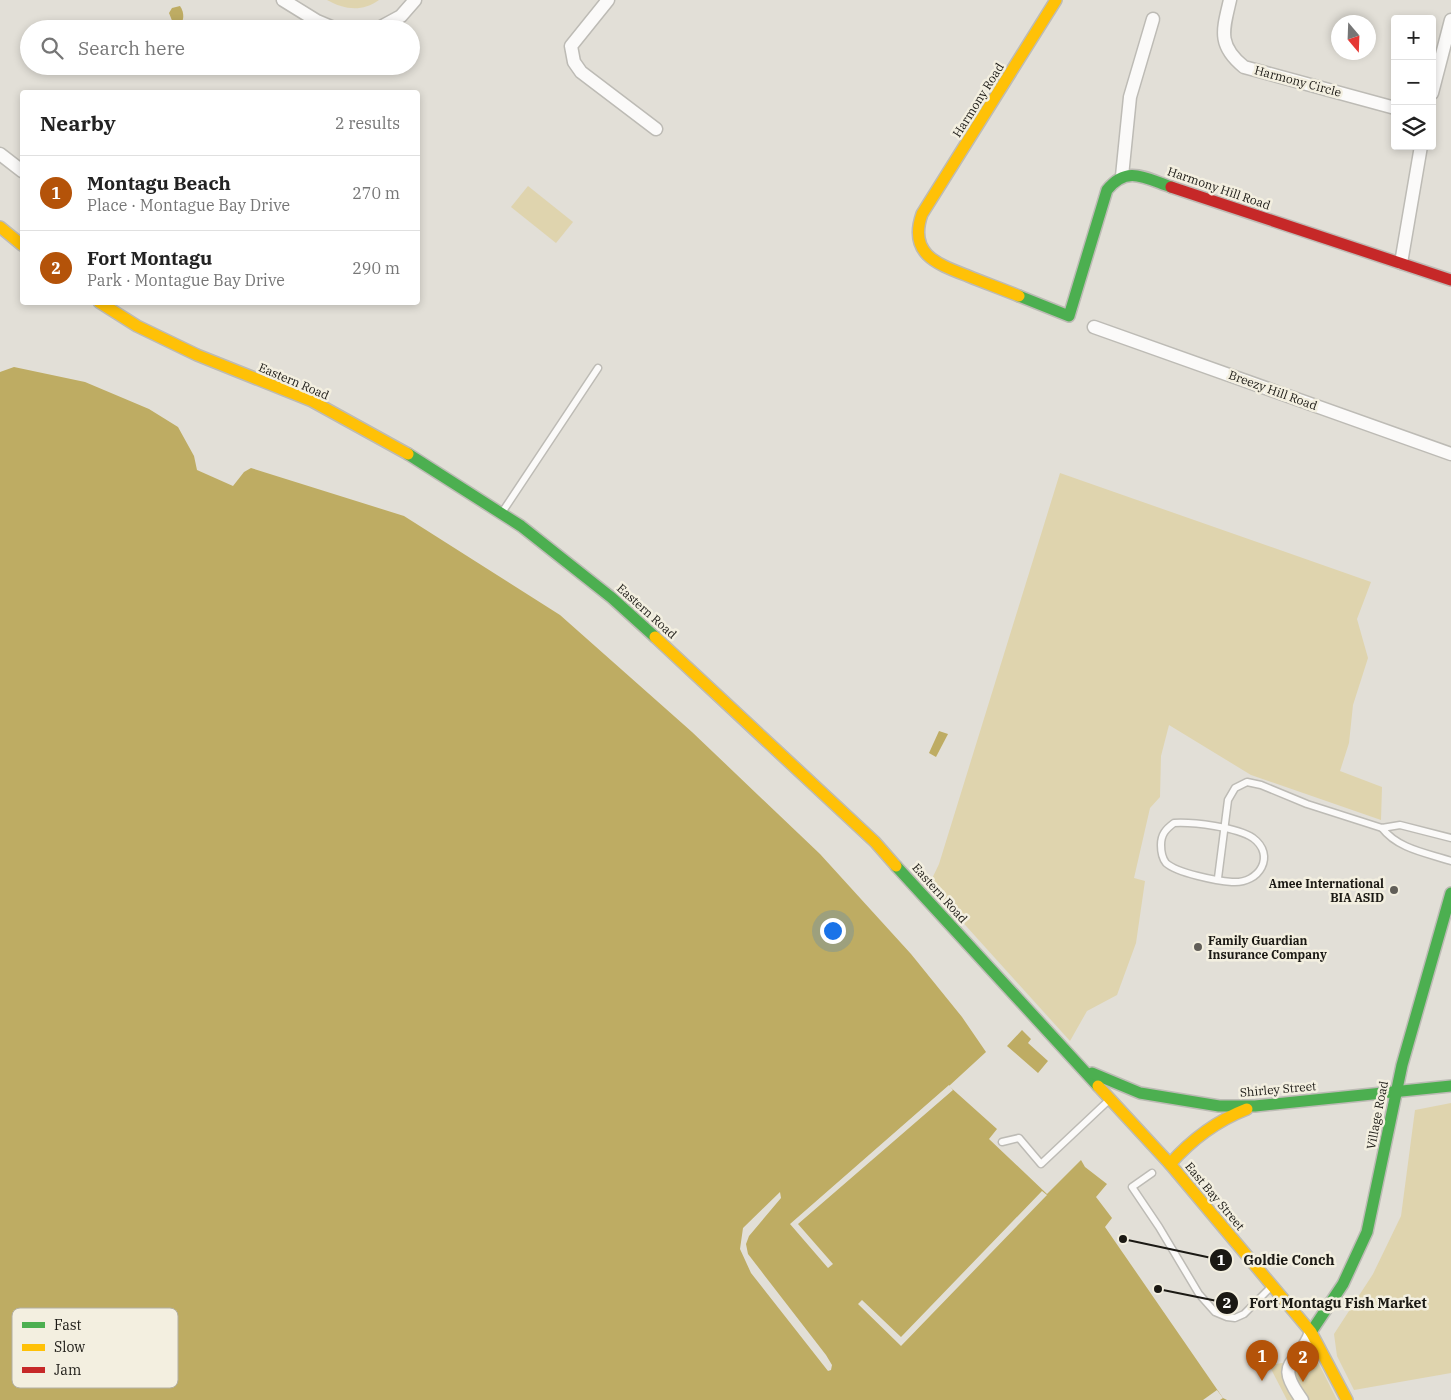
<!DOCTYPE html>
<html lang="en">
<head>
<meta charset="utf-8">
<style>
	body { margin:0; font-family:"IBM Plex Serif",serif; background:#f6f6f6; color:#222 }
	.controls { position:absolute; right:15px; top:15px; display:grid; overflow:hidden; border-radius:5px; box-shadow:0 2px 8px #0003 }
	.controls button { width:45px; height:45px; display:grid; place-items:center; padding:0; border:0; border-bottom:1px solid #e0e0e0; background:#fff; color:#222; font:25px sans-serif }
	.compass { position:absolute; left:1331px; top:15px; width:45px; height:45px; border-radius:50%; background:#fff; box-shadow:0 2px 8px #0003; rotate:161deg }
	.you { position:absolute; left:832px; top:930px; width:18px; height:18px; margin:-12px; border:4px solid #fff; border-radius:50%; background:#1a73e8; box-shadow:0 0 0 8px #1a73e833 }
	.badge { display:grid; place-items:center; width:32px; height:32px; border-radius:50%; background:#b45309; color:#fff; font-size:16px; font-weight:700 }
	.pin { position:absolute; translate:-50% -41px; filter:drop-shadow(0 1px 2px #0008) }
	.pin::after { content:''; position:absolute; top:26px; width:18px; height:15px; background:inherit; clip-path:polygon(0 0,100% 0,50% 100%) }
	.list { margin:0; padding:0; list-style:none }
	h2 { display:flex; justify-content:space-between; align-items:center; height:65px; margin:0; padding:0 20px; font-size:21px }
	h2 small { font-size:16px; font-weight:400; color:#767676 }
	.list li { display:grid; grid-template-columns:32px 1fr auto; gap:15px; align-items:center; box-sizing:border-box; height:75px; padding:0 20px; border-top:1px solid #e0e0e0 }
	.list b { display:block; font-size:19px; white-space:nowrap }
	.list p { margin:0; font-size:16px; white-space:nowrap; color:#767676 }
	.list em { font-size:16px; font-style:normal; color:#767676 }
	.icon { flex:none; width:28px; height:28px; fill:none; stroke:currentColor; stroke-width:2; stroke-linecap:round; stroke-linejoin:round }
	.map { position:relative; flex:none; width:1451px; height:1400px; overflow:hidden }
	.search { position:absolute; background:#fff; box-shadow:0 2px 8px #0003; left:20px; top:20px; width:400px; height:55px; display:flex; align-items:center; gap:12px; box-sizing:border-box; padding:0 18px; border-radius:28px; color:#767676; font-size:19px }
	.panel { position:absolute; background:#fff; box-shadow:0 2px 8px #0003; left:20px; top:90px; width:400px; height:215px; border-radius:5px }
	.map>svg:first-child { display:block }
	.green { fill:#dfd4ae }
	.water { fill:#beac63 }
	.pier { fill:#e2dfd7 }
	.lines { fill:none; stroke-linecap:round; stroke-linejoin:round }
	.lane-casing { stroke:#bdbbb5; stroke-width:9 }
	.street-casing { stroke:#bdbbb5; stroke-width:15 }
	.fast-casing { stroke:#bdbbb5; stroke-width:14 }
	.slow-casing { stroke:#bdbbb5; stroke-width:14 }
	.jam-casing { stroke:#bdbbb5; stroke-width:14 }
	.lane { stroke:#fbfaf9; stroke-width:6 }
	.street { stroke:#fbfaf9; stroke-width:12 }
	.fast { stroke:#4caf50; stroke-width:11 }
	.slow { stroke:#ffc107; stroke-width:11 }
	.jam { stroke:#c62828; stroke-width:11 }
	.poi-dot { fill:#615e58; stroke:#f3efe0; stroke-width:2 }
	.labels { text-anchor:middle; dominant-baseline:central; stroke-width:5; stroke-linejoin:round; paint-order:stroke }
	.street-label { font-size:12px; fill:#1b1914; stroke:#f3efe0 }
	.poi-label { font-size:12px; font-weight:bold; fill:#1b1914; stroke:#f3efe0; text-anchor:end }
	.key { fill:#f3efe0; stroke:#b2afa3; stroke-width:1 }
	.key-label { font-size:14px; fill:#1b1914 }
	.leader { fill:none; stroke:#1b1914; stroke-width:2 }
	.callout-dot { fill:#1b1914; stroke:#f3efe0; stroke-width:2 }
	.mark-label { font-size:15px; text-anchor:middle; font-weight:bold; fill:#fff }
	.callout-label { font-size:14px; text-anchor:middle; font-weight:bold; fill:#1b1914; stroke:#f3efe0; stroke-width:5; stroke-linejoin:round; paint-order:stroke }
</style>
</head>
<body>
<div class="map">
<svg width="1451" height="1400" viewBox="0 0 1451 1400">
	<rect width="100%" height="100%" fill="#e2dfd7"/>
	<g class="green">
		<path d="M327,0H379C362,12 345,10 327,0Z"/>
		<polygon points="528,186 573,222 556,243 511,207"/>
		<polygon points="1060,473 1371,582 1357,619 1368,658 1353,705 1349,743 1340,771 1382,787 1381,820 1251,775 1169,725 1161,756 1160,797 1150,808 1134,878 1145,881 1136,943 1117,995 1087,1011 1070,1041 929,885 939,864"/>
		<polygon points="1451,1103 1451,1373 1354,1390 1337,1356 1334,1334 1373,1274 1401,1216 1415,1110"/>
		<polygon points="1316,1358 1337,1400 1287,1400 1269,1365"/>
	</g>
	<g class="water">
		<path d="M180,6C185,13 184,21 179,28H175L169,13L172,8Z"/>
		<polygon points="14,367 85,382 149,409 178,427 194,456 197,470 233,486 244,472 251,468 404,516 560,615 692,732 820,854 911,954 962,1017 986,1052 949,1086 997,1129 989,1139 1047,1194 1081,1160 1085,1167 1107,1184 1096,1197 1112,1218 1105,1227 1223,1398 1227,1400 0,1400 0,372"/>
		<polygon points="939,731 948,734 936,757 929,753"/>
		<polygon points="1022,1030 1031,1039 1028,1043 1048,1061 1038,1073 1007,1046"/>
	</g>
	<g class="pier">
		<polygon points="949,1085 953,1090 798,1224 833,1264 828,1268 790,1224"/>
		<polygon points="1042,1191 1047,1195 901,1346 858,1304 862,1300 901,1337"/>
		<polygon points="780,1192 781,1198 749,1236 746,1244 748,1254 826,1355 832,1365 831,1370 828,1371 751,1273 740,1249 743,1228"/>
		<polygon points="1217,1390 1223,1398 1220,1400 1203,1400"/>
	</g>
	<g class="lines">
		<defs>
			<g id="lane">
				<polyline points="503,511 598,368"/>
				<path d="M1174,823C1193,822 1237,827 1253,838C1276,855 1260,884 1232,882C1217,881 1177,873 1166,863C1162,858 1161,850 1161,845C1161,834 1166,829 1174,823Z"/>
				<path d="M1382,828C1398,849 1427,853 1451,861"/>
				<polyline points="1218,878 1228,800 1235,788 1247,782 1261,785 1307,804 1382,828 1400,825 1451,838"/>
				<polyline points="1002,1142 1019,1138 1041,1164 1108,1101"/>
				<polyline points="1152,1173 1132,1187 1159,1227 1199,1294 1215,1312 1227,1317 1235,1318 1244,1314 1269,1289"/>
			</g>
			<g id="street">
				<polyline points="283,0 317,21 336,29"/>
				<polyline points="608,0 571,46 574,62 581,72 656,129"/>
				<path d="M1230,0C1223,30 1217,45 1244,67L1395,108"/>
				<polyline points="377,29 401,16 415,0"/>
				<polyline points="1432,93 1451,20"/>
				<polyline points="0,154 22,171"/>
				<polyline points="1122,176 1130,97 1153,19"/>
				<polyline points="1401,263 1421,146"/>
				<polyline points="1094,327 1451,454"/>
				<path d="M1302,1400C1272,1359 1299,1367 1311,1332"/>
			</g>
			<g id="fast">
				<path d="M1019,296L1069,316L1107,190C1127,165 1145,178 1171,187"/>
				<polyline points="408,454 521,526 612,598 655,637"/>
				<polyline points="896,866 1098,1086"/>
				<polyline points="1092,1073 1140,1093 1219,1106 1255,1106 1451,1086"/>
				<polyline points="1311,1332 1343,1284 1367,1232 1402,1065 1451,893"/>
			</g>
			<g id="slow">
				<polyline points="0,227 22,245"/>
				<path d="M1019,296C1002,289 985,283 968,276C937,264 908,254 922,214L1056,0"/>
				<polyline points="99,302 137,326 197,355 312,401 408,454"/>
				<polyline points="655,637 875,842 896,866"/>
				<polyline points="1098,1086 1170,1164 1311,1332 1347,1400"/>
				<path d="M1170,1164C1192,1139 1216,1121 1247,1109"/>
			</g>
			<polyline id="jam" points="1171,187 1451,280"/>
		</defs>
		<use href="#lane" class="lane-casing"/>
		<use href="#street" class="street-casing"/>
		<use href="#fast" class="fast-casing"/>
		<use href="#slow" class="slow-casing"/>
		<use href="#jam" class="jam-casing"/>
		<use href="#lane" class="lane"/>
		<use href="#street" class="street"/>
		<use href="#fast" class="fast"/>
		<use href="#slow" class="slow"/>
		<use href="#jam" class="jam"/>
	</g>
	<g class="poi-dot">
		<circle cx="1394" cy="890" r="5"/>
		<circle cx="1198" cy="947" r="5"/>
	</g>
	<g class="labels">
		<g class="street-label">
			<text transform="translate(1298 81) rotate(15)">Harmony Circle</text>
			<text transform="translate(978 100) rotate(-58)">Harmony Road</text>
			<text transform="translate(1219 188) rotate(19)">Harmony Hill Road</text>
			<text transform="translate(294 381) rotate(23)">Eastern Road</text>
			<text transform="translate(1273 390) rotate(20)">Breezy Hill Road</text>
			<text transform="translate(647 611) rotate(42)">Eastern Road</text>
			<text transform="translate(940 893) rotate(48)">Eastern Road</text>
			<text transform="translate(1278 1089) rotate(-5)">Shirley Street</text>
			<text transform="translate(1377 1115) rotate(-79)">Village Road</text>
			<text transform="translate(1215 1196) rotate(50)">East Bay Street</text>
		</g>
		<g class="poi-label">
			<text x="1384" y="883">Amee International<tspan x="1384" dy="14">BIA ASID</tspan></text>
			<text x="1208" y="940" text-anchor="start">Family Guardian<tspan x="1208" dy="14">Insurance Company</tspan></text>
		</g>
	</g>
	<rect x="12" y="1308" width="166" height="80" rx="8" class="key"/>
	<rect x="22" y="1322" width="23" height="6" fill="#4caf50"/>
	<rect x="22" y="1344" width="23" height="7" fill="#ffc107"/>
	<rect x="22" y="1367" width="23" height="6" fill="#c62828"/>
	<g class="key-label">
		<text x="54" y="1330">Fast</text>
		<text x="54" y="1352">Slow</text>
		<text x="54" y="1375">Jam</text>
	</g>
	<path class="leader" d="M1123 1239L1221 1260M1158 1289L1227 1303"/>
	<g class="callout-dot">
		<circle cx="1123" cy="1239" r="5"/>
		<circle cx="1158" cy="1289" r="5"/>
		<circle cx="1221" cy="1260" r="12"/>
		<circle cx="1227" cy="1303" r="12"/>
	</g>
	<g class="mark-label">
		<text x="1221" y="1265">1</text>
		<text x="1227" y="1308">2</text>
	</g>
	<g class="callout-label">
		<text x="1289" y="1265">Goldie Conch</text>
		<text x="1338" y="1308">Fort Montagu Fish Market</text>
	</g>
</svg>
<div class="controls">
<button>+</button>
<button>−</button>
<button><svg class="icon" aria-label="layers" viewBox="0 0 24 24"><path d="M12 4l9 5-9 5-9-5zM3 14l9 5 9-5"/></svg></button>
</div>
<svg class="compass" viewBox="-18 -18 36 36"><path d="M0-13l5 13h-10z" fill="#e53935"/><path d="M0 13l5-13h-10z" fill="#767676"/></svg>
<div class="you"></div>
<div class="pin badge" style="left:1262px;top:1381px">1</div>
<div class="pin badge" style="left:1303px;top:1382px">2</div>
<div class="search"><svg class="icon" aria-label="search" viewBox="0 0 24 24"><circle cx="10" cy="10" r="6"/><path d="M15 15l6 6"/></svg>Search here</div>
<section class="panel">
<h2>Nearby<small>2 results</small></h2>
<ul class="list">
<li><span class="badge">1</span><div><b>Montagu Beach</b><p>Place · Montague Bay Drive</p></div><em>270 m</em></li>
<li><span class="badge">2</span><div><b>Fort Montagu</b><p>Park · Montague Bay Drive</p></div><em>290 m</em></li>
</ul>
</section>
</div>
</body>
</html>
